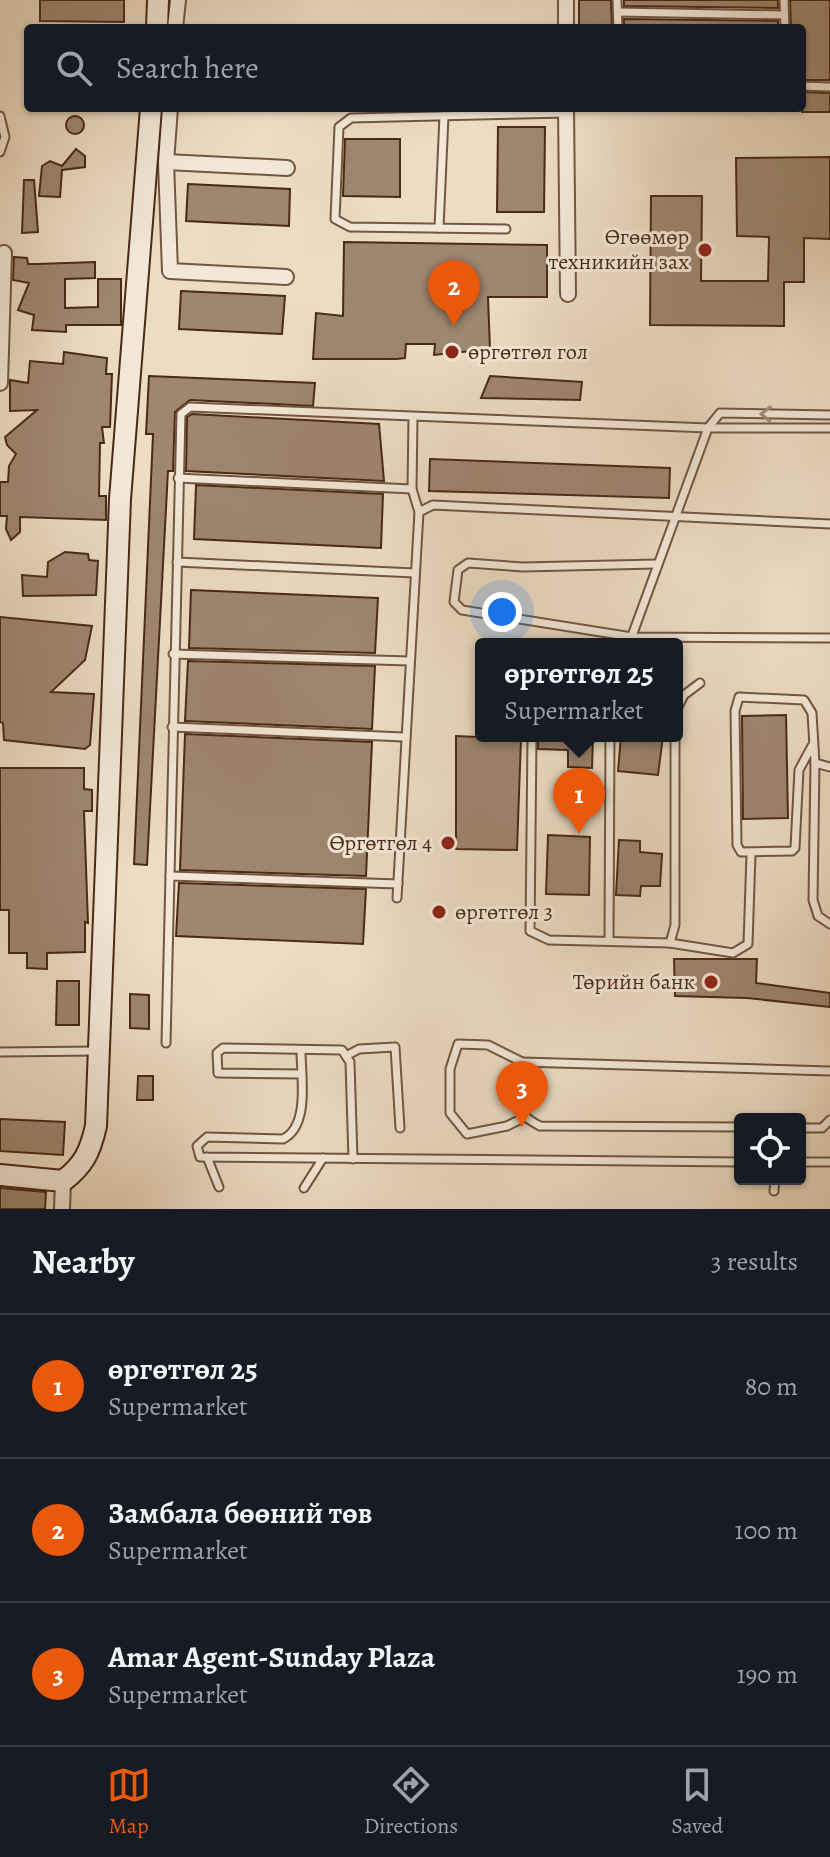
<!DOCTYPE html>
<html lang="en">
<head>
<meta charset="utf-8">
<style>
	body { margin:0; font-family:Alegreya,serif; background:#20242c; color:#f1f3f6 }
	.controls { position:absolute; right:24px; bottom:24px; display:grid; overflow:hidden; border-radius:8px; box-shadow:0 2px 6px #0004 }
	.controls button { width:72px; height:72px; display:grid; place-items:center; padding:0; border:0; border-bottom:2px solid #363941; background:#171b24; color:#f1f3f6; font:40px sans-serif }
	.you { position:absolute; left:502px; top:612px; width:28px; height:28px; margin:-20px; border:6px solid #fff; border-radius:50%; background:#1a73e8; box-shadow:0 0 0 12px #1a73e833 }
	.badge { display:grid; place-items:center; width:52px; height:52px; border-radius:50%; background:#ea580c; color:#fff; font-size:26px; font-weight:700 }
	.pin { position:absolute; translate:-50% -66px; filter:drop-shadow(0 2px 4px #0008) }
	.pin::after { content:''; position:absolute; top:42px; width:28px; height:24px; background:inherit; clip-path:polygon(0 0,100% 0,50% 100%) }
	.popup { position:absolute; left:475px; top:638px; width:208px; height:104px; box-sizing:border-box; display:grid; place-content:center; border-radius:8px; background:#171b24; filter:drop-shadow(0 2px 6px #0005); font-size:26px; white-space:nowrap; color:#9ea1a6 }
	.popup b { font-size:30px; color:#f1f3f6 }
	.popup::after { content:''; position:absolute; left:50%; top:100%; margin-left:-16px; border:16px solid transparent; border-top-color:#171b24 }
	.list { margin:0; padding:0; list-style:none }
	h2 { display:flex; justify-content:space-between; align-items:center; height:104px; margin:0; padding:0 32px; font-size:34px }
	h2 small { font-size:26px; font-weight:400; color:#9ea1a6 }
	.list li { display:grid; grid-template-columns:52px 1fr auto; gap:24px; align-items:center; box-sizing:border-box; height:144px; padding:0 32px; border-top:2px solid #363941 }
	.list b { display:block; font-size:30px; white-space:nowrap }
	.list p { margin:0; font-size:26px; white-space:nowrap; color:#9ea1a6 }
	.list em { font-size:26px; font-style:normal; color:#9ea1a6 }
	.icon { flex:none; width:44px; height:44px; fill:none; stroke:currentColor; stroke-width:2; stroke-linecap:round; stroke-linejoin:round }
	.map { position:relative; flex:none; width:830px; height:1209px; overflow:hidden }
	.search { position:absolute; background:#171b24; box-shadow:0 2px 6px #0004; left:24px; right:24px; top:24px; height:88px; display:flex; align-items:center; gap:20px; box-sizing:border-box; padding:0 28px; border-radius:8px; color:#9ea1a6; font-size:30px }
	.sheet { height:536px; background:#171b24 }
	nav { display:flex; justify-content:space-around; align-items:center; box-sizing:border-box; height:112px; border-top:2px solid #363941; background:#171b24; font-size:22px; color:#9ea1a6 }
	nav a { display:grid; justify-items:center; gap:4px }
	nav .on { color:#ea580c }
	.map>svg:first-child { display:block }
	.building { fill:#9e8670; stroke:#492917; stroke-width:2 }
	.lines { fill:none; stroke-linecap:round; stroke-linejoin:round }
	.lane-casing { stroke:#725642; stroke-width:11 }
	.street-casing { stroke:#725642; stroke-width:18 }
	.secondary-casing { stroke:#492917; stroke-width:24 }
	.lane { stroke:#f3e8d8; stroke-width:7 }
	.street { stroke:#f3e8d8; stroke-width:14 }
	.secondary { stroke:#f3e8d8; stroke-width:20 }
	.oneway { stroke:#9e8878 }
	.poi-dot { fill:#8f2418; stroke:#f3e8d8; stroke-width:3 }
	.labels { text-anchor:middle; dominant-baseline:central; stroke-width:6; stroke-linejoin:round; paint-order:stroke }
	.poi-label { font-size:22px; fill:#492917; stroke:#f3e8d8; text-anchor:end }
</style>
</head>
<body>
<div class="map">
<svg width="830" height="1209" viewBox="0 0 830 1209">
	<rect width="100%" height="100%" fill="#ecdcc3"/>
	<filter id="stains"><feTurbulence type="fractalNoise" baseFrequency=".0025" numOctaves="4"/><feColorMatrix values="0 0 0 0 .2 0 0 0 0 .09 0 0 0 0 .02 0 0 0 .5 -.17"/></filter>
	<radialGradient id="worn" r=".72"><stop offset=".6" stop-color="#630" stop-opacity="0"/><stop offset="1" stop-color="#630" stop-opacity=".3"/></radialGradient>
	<g class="building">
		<polygon points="40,0 124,0 124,22 40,21"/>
		<polygon points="579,0 611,0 612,28 579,28"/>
		<polygon points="624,0 778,0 778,8 624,6"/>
		<polygon points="790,0 830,0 830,80 802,80 802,28 791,28"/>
		<polygon points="624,19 778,21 778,28 624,28"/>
		<polygon points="802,92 830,93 830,112 802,112"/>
		<circle cx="75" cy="125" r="9"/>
		<polygon points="498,127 545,127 544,212 497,212"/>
		<polygon points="345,139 400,139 400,197 343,196"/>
		<polygon points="76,149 85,156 85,167 62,170 60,197 39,196 42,166 50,161 62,166"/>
		<polygon points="830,157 830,239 804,238 804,282 784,282 784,326 650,325 651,196 702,196 701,281 768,281 769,237 737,236 736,158"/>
		<polygon points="24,180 34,180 38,232 22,233"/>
		<polygon points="188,184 290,189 289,226 186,221"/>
		<polygon points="344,242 547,245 547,297 488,297 490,349 434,355 435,344 406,344 405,358 397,359 313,359 316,313 343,316"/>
		<polygon points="14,257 27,258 28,264 37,264 95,262 95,278 65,279 65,308 98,307 98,279 121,279 121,325 66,325 66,332 32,330 34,315 18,310 29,283 13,280"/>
		<polygon points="181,291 285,296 282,334 179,329"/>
		<polygon points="64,352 107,358 106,374 112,374 110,427 102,427 104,443 100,443 99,496 106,496 106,520 20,517 20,532 11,540 6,529 7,516 0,516 0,482 8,482 9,466 16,454 7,445 5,437 37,410 10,411 10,380 28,383 30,361 63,364"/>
		<polygon points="149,376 315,383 313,406 190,400 175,412 173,471 168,471 147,865 134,864 153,434 146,434"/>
		<polygon points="490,376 582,382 580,400 481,398"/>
		<polygon points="192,414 379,424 384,481 186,471 187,417"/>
		<polygon points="430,459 670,468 669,498 429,491"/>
		<polygon points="196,485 383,494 381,548 194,539"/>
		<polygon points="65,552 88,554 89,560 98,561 96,595 23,596 22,575 47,577 48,562"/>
		<polygon points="191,590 378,598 375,653 189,648"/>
		<polygon points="0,617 92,626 85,660 51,692 94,694 90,745 85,749 4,740 3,723 0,722"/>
		<polygon points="188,661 375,666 372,729 185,721"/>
		<polygon points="786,715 788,818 743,819 742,716"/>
		<polygon points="185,734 372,742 366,876 180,870"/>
		<polygon points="456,736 521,739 517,850 456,849"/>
		<polygon points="538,736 593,736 592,768 568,767 568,750 538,749"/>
		<polygon points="621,736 663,736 658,775 618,771"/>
		<polygon points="0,768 84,768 84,789 92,790 92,811 84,811 88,923 85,922 85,952 47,953 47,969 27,968 27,953 9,953 9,910 0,910"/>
		<polygon points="548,835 590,837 589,895 546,894"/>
		<polygon points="619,840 640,841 640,852 662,854 660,886 641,886 640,896 616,895"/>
		<polygon points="179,883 366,889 363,944 176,936"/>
		<polygon points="674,959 757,959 756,983 830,993 830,1007 747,998 675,996"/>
		<polygon points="57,981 79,981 79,1025 56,1025"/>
		<polygon points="130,994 149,995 149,1029 130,1028"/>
		<polygon points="138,1076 153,1076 153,1100 137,1100"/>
		<polygon points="0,1119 65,1122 63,1155 0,1151"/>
		<polygon points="0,1188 46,1192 45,1209 0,1209"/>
	</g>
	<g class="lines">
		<defs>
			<g id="lane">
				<polyline points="617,0 618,28"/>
				<polyline points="784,0 785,28"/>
				<polyline points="618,12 784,15"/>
				<polyline points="802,86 830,87"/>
				<polyline points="0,116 5,137 0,152"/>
				<polyline points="439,228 444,116"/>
				<polyline points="506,229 350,227 335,219 339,127 351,118 566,113"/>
				<polyline points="413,417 412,489 419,512"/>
				<polyline points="178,478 412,489"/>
				<polyline points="177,562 415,573"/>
				<polyline points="656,564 523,567 468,563 458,570 454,602 462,610 632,637 830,638"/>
				<polyline points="629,644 708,428 720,413 830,415"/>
				<polyline points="173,654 410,661"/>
				<polyline points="677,709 684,695 700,683"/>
				<polyline points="172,727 404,737"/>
				<polyline points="532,736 530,931 549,940 670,943 675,925 675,736"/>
				<polyline points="812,746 799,770 795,848 792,851 741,852 737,845 735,711 739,697 804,700 812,713 815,763 830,767"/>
				<polyline points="815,763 813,900 818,916 830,924"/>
				<polyline points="170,876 398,884"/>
				<polyline points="397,898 419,512 433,505 830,524"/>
				<polyline points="609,940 610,736"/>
				<polyline points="670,943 733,953 748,944 751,854"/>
				<polyline points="166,1043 181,414 190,407 708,428 830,428"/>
				<path d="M301,1051C301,1076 310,1126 283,1139L207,1137L197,1146L200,1157L740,1162"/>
				<polyline points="0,1052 97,1051"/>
				<polyline points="346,1056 359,1049 395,1047 400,1128"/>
				<polyline points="522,1062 488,1045 458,1044 450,1069 450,1113 467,1134 507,1126 523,1118"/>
				<polyline points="301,1074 218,1073 217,1053 223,1048 342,1050 350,1062 353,1159"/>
				<path d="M740,1127L540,1126C514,1113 499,1086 522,1062L830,1071"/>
				<polyline points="800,1128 822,1128 830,1120"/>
				<polyline points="207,1157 219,1187"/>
				<polyline points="800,1162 830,1162"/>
				<polyline points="304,1188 323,1158"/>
				<polyline points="774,1191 775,1179"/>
			</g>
			<g id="street">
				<polyline points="175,28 178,0"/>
				<polyline points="566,28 566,0"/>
				<polyline points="170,108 166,162 170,271 286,277"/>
				<polyline points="566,108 568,294"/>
				<polyline points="166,162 287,168"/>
				<polyline points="0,383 4,253"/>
				<polyline points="62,1209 63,1181"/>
			</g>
			<g id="secondary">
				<polyline points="157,28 158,0"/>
				<path d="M0,1175L63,1181C84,1165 90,1152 96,1126L120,499L151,108"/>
			</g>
		</defs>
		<use href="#lane" class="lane-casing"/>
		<use href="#street" class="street-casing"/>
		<use href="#secondary" class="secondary-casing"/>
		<use href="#lane" class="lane"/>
		<use href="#street" class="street"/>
		<use href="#secondary" class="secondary"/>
	</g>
	<defs><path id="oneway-chevron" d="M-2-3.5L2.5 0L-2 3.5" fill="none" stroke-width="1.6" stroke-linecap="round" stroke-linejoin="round" transform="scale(2)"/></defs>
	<use class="oneway" href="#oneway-chevron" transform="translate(766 414) rotate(-179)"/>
	<g class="poi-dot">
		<circle cx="705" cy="250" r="8"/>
		<circle cx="452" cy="352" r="8"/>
		<circle cx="448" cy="843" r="8"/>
		<circle cx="439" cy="912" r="8"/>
		<circle cx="711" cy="982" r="8"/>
	</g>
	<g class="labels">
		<g class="poi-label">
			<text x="689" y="237">Өгөөмөр<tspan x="689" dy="25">техникийн зах</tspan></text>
			<text x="468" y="352" text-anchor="start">өргөтгөл гол</text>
			<text x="432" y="843">Өргөтгөл 4</text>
			<text x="455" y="912" text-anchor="start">өргөтгөл 3</text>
			<text x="695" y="982">Төрийн банк</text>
		</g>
	</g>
	<rect width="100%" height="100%" filter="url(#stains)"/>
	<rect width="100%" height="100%" fill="url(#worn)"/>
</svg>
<div class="controls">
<button><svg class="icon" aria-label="locate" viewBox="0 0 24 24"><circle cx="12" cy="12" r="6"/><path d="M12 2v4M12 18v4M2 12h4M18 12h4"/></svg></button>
</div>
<div class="you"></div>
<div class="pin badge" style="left:579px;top:834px">1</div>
<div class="popup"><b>өргөтгөл 25</b>Supermarket</div>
<div class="pin badge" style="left:454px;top:326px">2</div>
<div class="pin badge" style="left:522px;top:1127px">3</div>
<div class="search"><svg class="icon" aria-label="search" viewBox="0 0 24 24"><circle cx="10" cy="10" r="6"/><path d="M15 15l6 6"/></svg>Search here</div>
</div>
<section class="sheet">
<h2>Nearby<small>3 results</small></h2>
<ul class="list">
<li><span class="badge">1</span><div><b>өргөтгөл 25</b><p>Supermarket</p></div><em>80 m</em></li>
<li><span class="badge">2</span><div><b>Замбала бөөний төв</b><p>Supermarket</p></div><em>100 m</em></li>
<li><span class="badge">3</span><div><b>Amar Agent-Sunday Plaza</b><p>Supermarket</p></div><em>190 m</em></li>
</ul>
</section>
<nav>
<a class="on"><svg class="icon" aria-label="map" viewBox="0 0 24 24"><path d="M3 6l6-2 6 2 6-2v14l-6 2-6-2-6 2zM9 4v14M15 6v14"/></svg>Map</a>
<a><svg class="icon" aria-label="directions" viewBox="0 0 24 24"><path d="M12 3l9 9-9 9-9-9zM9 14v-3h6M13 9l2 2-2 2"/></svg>Directions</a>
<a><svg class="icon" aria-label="saved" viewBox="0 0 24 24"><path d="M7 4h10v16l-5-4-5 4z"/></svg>Saved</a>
</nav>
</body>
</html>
